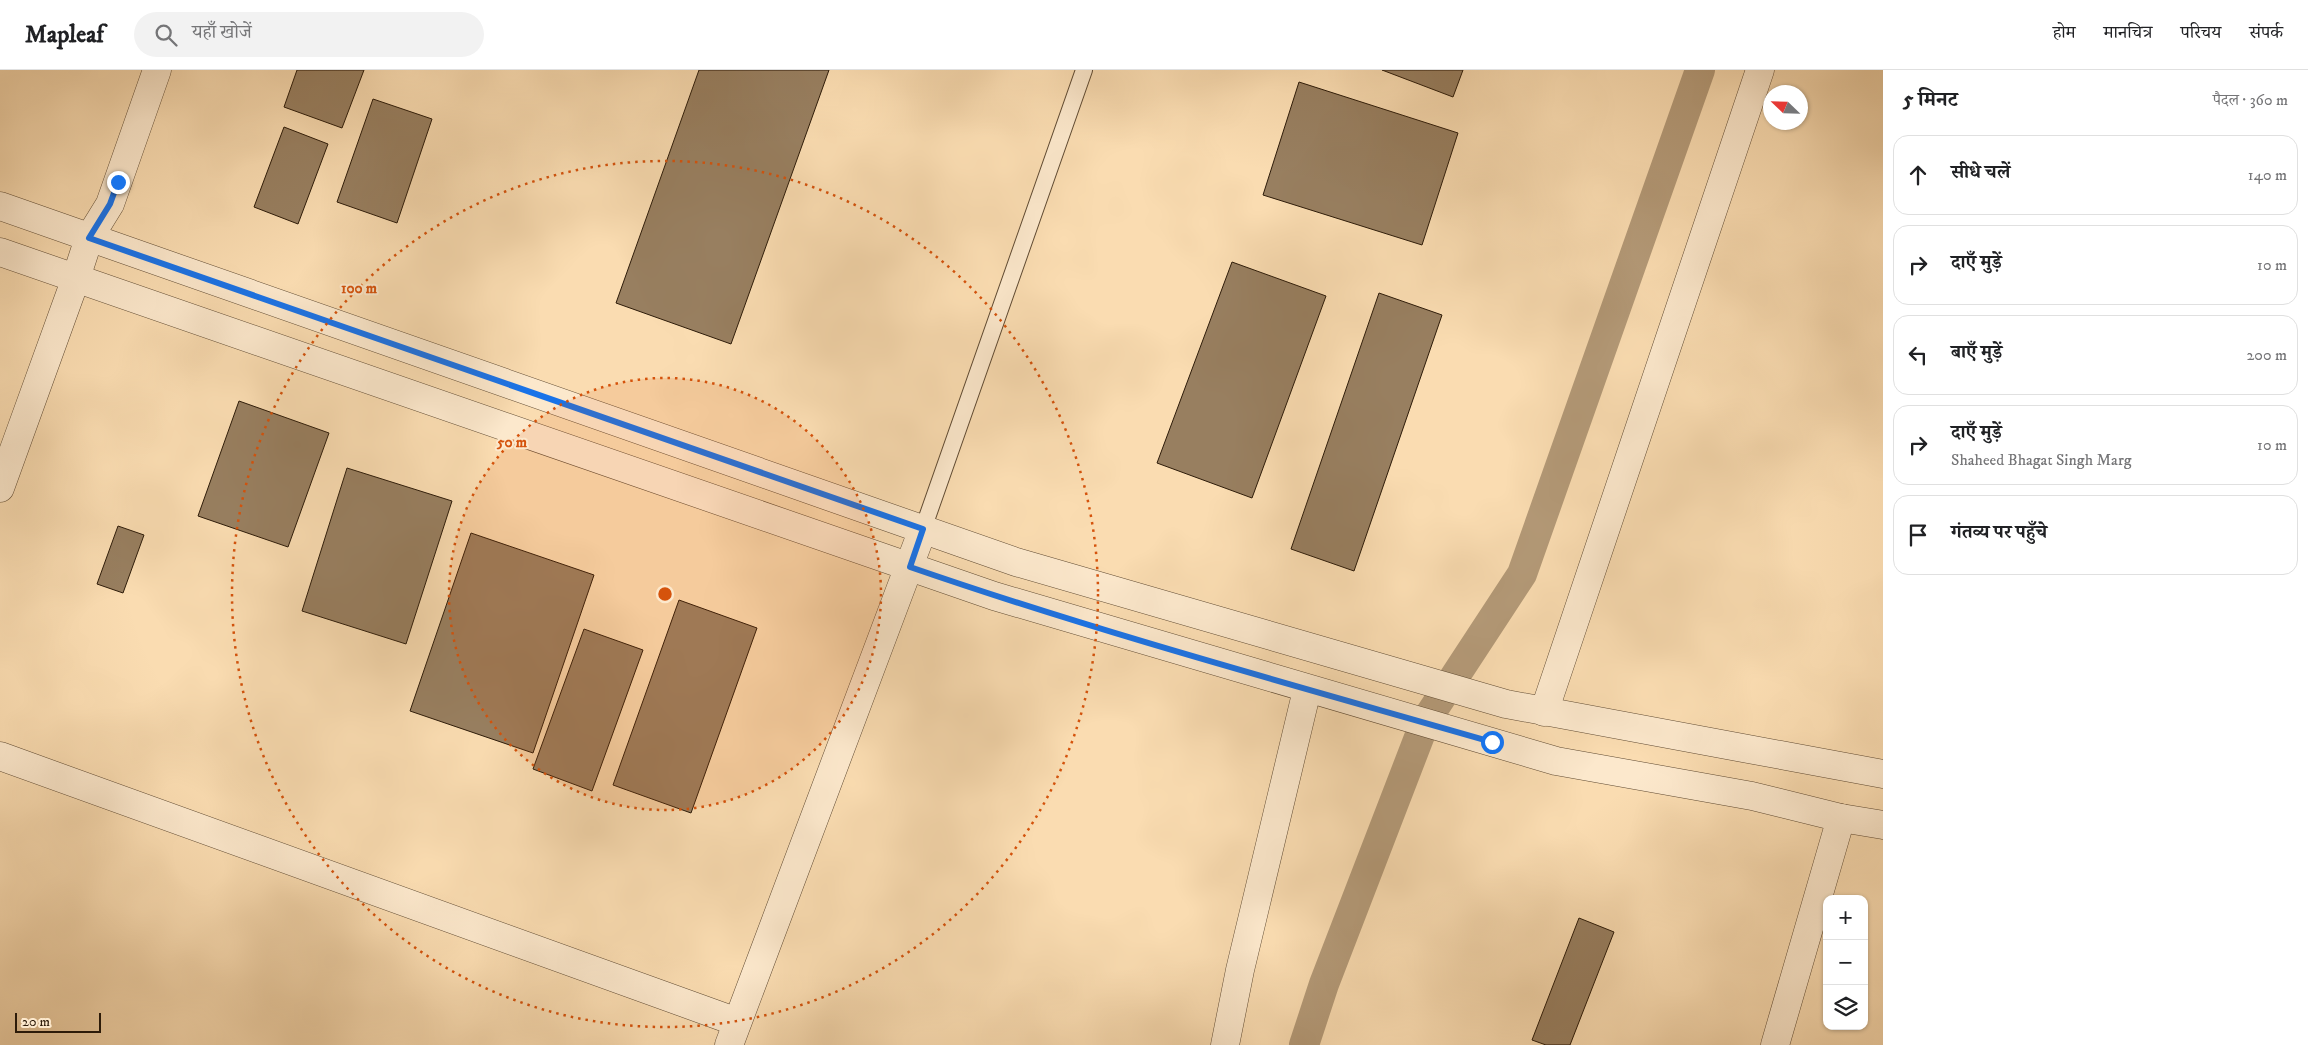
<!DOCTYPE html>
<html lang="hi">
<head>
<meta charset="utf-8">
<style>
	body { margin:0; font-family:"IM FELL DW Pica","Noto Serif Devanagari",serif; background:#f2f2f2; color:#202124 }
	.controls { position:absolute; right:15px; bottom:15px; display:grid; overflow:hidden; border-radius:10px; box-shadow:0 1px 4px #0004 }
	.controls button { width:45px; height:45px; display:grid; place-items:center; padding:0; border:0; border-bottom:1px solid #e0e0e0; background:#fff; color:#202124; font:25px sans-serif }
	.compass { position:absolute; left:1763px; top:15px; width:45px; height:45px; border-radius:50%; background:#fff; box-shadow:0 1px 4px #0004; rotate:293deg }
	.scale { position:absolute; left:15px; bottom:12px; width:86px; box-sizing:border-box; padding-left:5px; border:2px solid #2d1b09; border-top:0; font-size:14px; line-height:18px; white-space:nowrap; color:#2d1b09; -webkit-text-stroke:4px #fce8cc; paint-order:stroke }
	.stop { position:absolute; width:15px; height:15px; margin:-11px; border:4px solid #1a73e8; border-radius:50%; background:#fff }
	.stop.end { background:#1a73e8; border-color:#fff; box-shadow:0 1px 5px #0008 }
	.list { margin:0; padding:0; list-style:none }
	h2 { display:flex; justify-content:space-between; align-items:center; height:65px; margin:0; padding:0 20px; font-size:21px }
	h2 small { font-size:16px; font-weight:400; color:#757577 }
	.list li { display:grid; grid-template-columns:32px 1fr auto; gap:15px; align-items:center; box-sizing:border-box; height:80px; margin:0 10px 10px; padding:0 10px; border:1px solid #e0e0e0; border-radius:15px }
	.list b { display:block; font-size:19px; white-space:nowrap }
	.list p { margin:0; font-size:16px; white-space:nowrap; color:#757577 }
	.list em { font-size:16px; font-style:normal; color:#757577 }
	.icon { flex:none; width:28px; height:28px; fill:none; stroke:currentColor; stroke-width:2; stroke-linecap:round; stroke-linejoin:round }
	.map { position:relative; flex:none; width:1883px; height:975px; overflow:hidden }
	header { display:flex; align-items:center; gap:30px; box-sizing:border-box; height:70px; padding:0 25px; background:#fff; border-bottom:1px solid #e0e0e0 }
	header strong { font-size:24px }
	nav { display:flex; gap:28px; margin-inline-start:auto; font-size:18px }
	.search { width:350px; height:45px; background:#f2f2f2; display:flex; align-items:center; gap:12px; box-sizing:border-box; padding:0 18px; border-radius:28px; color:#757577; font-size:19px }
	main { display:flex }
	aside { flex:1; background:#fff }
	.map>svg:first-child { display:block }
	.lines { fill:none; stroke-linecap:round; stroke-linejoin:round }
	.canal { stroke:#b49a78; stroke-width:30 }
	.building { fill:#987f60; stroke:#2d1b09 }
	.service-casing { stroke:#604b33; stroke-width:18 }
	.minor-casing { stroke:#604b33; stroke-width:29 }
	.tertiary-casing { stroke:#604b33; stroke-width:29 }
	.service { stroke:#fce8cc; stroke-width:16 }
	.minor { stroke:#fce8cc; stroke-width:28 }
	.tertiary { stroke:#fce8cc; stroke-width:28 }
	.route { stroke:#1a73e8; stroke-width:6 }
	.ring { fill:none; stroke:#d5530c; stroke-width:2.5; stroke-dasharray:2.5 5 }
	.centre { fill:#d5530c; stroke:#fce8cc; stroke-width:2.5 }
	.ring-label { font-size:15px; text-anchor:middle; font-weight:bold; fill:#d5530c; stroke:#fce8cc; stroke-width:4; stroke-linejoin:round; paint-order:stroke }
</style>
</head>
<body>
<header>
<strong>Mapleaf</strong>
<div class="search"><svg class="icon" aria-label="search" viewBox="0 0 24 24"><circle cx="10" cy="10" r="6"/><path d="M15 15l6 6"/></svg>यहाँ खोजें</div>
<nav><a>होम</a><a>मानचित्र</a><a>परिचय</a><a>संपर्क</a></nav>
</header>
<main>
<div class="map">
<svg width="1883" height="975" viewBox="0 0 1883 975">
	<rect width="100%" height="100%" fill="#fadcb1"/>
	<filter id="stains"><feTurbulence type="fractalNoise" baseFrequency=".004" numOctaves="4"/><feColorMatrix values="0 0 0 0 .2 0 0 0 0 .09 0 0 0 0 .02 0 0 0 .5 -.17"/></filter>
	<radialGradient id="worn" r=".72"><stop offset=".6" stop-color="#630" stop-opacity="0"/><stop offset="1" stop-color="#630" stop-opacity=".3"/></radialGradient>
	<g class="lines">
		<polyline class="canal" points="1304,975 1324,914 1425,652 1522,504 1700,0"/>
	</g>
	<g class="building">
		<polygon points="297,0 364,0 342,58 284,37"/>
		<polygon points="699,0 829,0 731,274 616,233"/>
		<polygon points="1382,0 1463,0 1453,27"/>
		<polygon points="1299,12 1458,63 1422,175 1263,125"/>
		<polygon points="373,29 432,49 397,153 337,132"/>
		<polygon points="284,57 328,74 298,154 254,137"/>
		<polygon points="1232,192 1326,226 1252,428 1157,393"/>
		<polygon points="1379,223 1442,245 1354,501 1291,479"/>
		<polygon points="239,331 329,363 288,477 198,446"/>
		<polygon points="347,398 452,431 406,574 302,541"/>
		<polygon points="118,456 144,465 123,523 97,514"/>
		<polygon points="471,463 594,505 533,683 410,641"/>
		<polygon points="679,530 757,558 691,743 613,715"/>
		<polygon points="584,559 643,580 592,721 533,699"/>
		<polygon points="1579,848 1614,862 1570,975 1546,975 1532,970"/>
	</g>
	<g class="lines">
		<defs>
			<polyline id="service" points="923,459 1084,0"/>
			<g id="minor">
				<polyline points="1544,642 1760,0"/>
				<polyline points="0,686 737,952"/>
				<polyline points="729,975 923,459"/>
			</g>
			<g id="tertiary">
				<polyline points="0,136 1016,492 1506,634 1883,704"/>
				<polyline points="0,182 994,526 1556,691 1752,726 1841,748 1883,755"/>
				<polyline points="0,418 76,208 89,168 110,134 157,0"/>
				<polyline points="1225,975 1240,900 1307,620"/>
				<polyline points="1775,975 1841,748"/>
			</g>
		</defs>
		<use href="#service" class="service-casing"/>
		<use href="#minor" class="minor-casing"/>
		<use href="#tertiary" class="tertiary-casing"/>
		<use href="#service" class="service"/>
		<use href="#minor" class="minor"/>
		<use href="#tertiary" class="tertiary"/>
	</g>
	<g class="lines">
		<path class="route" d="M118,112L110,134L89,168L923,459L910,497C1101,563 1297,616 1492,672"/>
	</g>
	<circle cx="665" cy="524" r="216" fill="#d5530c" fill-opacity=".12"/>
	<g class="ring">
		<circle cx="665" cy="524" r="216"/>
		<circle cx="665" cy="524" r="433"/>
	</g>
	<circle cx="665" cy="524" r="8" class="centre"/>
	<g class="ring-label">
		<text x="359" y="223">100 m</text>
		<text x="512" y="377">50 m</text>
	</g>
	<rect width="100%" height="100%" filter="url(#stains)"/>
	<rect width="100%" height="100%" fill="url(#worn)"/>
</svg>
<div class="controls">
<button>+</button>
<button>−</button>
<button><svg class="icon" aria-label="layers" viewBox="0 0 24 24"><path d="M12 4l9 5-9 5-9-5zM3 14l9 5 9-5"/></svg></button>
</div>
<svg class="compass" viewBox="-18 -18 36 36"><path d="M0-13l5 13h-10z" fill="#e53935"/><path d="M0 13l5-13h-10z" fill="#757577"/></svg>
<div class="scale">20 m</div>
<div class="stop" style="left:1492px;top:672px"></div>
<div class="stop end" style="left:118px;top:112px"></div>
</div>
<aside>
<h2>5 मिनट<small>पैदल · 360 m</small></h2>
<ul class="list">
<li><svg class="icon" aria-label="ahead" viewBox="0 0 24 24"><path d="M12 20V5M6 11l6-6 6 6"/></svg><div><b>सीधे चलें</b></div><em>140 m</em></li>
<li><svg class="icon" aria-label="right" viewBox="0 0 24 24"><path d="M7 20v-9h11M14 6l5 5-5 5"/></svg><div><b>दाएँ मुड़ें</b></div><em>10 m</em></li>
<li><svg class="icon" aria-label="left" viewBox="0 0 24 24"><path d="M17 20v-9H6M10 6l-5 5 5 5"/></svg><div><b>बाएँ मुड़ें</b></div><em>200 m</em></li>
<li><svg class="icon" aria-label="right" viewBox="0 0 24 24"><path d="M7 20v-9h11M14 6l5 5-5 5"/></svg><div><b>दाएँ मुड़ें</b><p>Shaheed Bhagat Singh Marg</p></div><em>10 m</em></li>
<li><svg class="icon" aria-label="arrive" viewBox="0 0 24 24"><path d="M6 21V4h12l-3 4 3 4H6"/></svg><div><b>गंतव्य पर पहुँचे</b></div></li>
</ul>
</aside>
</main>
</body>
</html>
